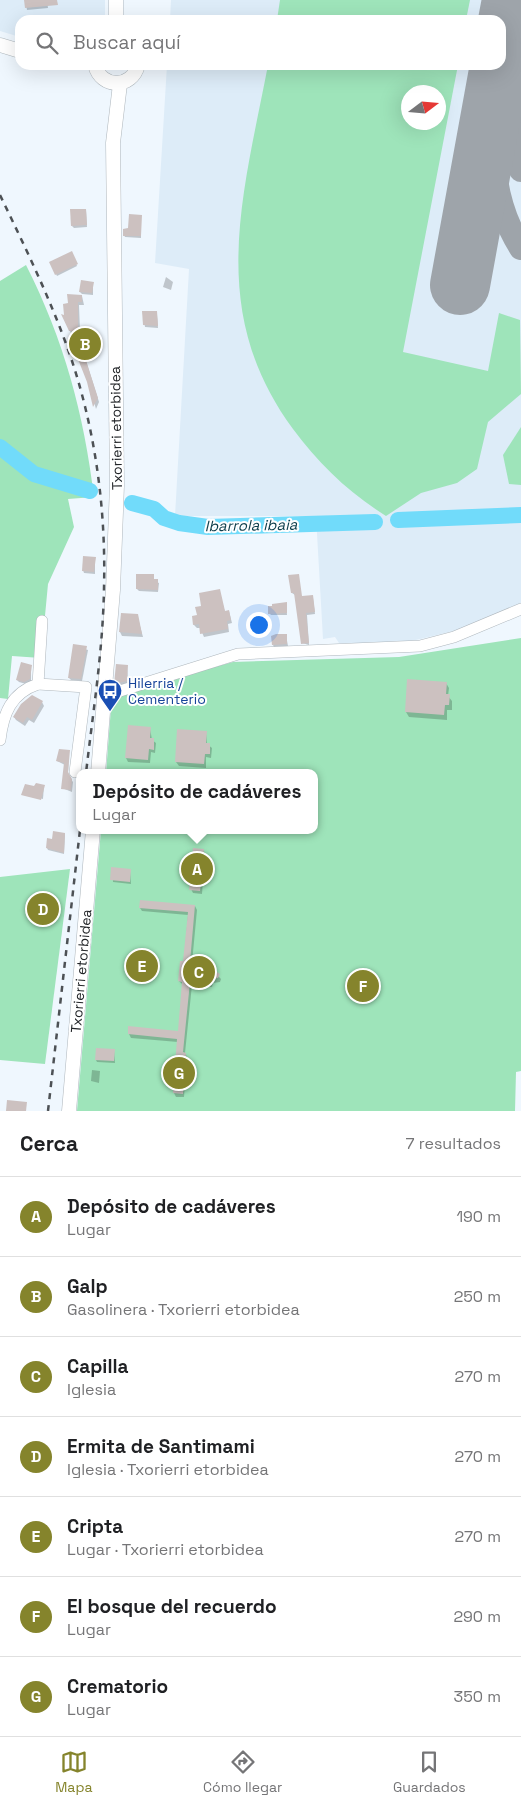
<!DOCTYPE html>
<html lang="es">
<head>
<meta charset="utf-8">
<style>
	body { margin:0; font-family:"Space Grotesk",sans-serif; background:#f6f6f6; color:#202124 }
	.compass { position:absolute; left:401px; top:85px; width:45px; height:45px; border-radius:50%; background:#fff; box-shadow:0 5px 20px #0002; rotate:74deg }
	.you { position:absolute; left:258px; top:624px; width:18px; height:18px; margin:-12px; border:4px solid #fff; border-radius:50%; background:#1a73e8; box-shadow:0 0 0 8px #1a73e833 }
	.badge { display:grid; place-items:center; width:32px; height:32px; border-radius:50%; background:#85842c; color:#fff; font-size:16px; font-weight:700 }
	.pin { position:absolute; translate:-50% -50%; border:2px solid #fff; box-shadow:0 1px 5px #0006 }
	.popup { position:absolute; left:76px; top:769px; width:242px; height:65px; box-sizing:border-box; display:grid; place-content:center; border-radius:10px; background:#fff; filter:drop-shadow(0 1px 4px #0005); font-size:16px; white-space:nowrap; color:#757577 }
	.popup b { font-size:19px; color:#202124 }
	.popup::after { content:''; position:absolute; left:50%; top:100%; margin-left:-10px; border:10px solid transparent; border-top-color:#fff }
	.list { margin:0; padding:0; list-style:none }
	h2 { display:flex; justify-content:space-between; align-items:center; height:65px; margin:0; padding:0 20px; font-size:21px }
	h2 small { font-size:16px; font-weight:400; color:#757577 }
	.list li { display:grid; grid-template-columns:32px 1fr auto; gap:15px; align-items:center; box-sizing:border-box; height:80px; padding:0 20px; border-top:1px solid #e0e0e0 }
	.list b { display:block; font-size:19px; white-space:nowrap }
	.list p { margin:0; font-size:16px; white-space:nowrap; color:#757577 }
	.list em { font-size:16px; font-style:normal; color:#757577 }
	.icon { flex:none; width:28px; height:28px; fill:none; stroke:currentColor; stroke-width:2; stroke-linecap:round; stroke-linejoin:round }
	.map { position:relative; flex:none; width:521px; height:1111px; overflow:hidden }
	.search { position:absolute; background:#fff; box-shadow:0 5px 20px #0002; left:15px; right:15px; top:15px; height:55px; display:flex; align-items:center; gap:12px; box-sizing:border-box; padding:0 18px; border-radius:15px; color:#757577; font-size:19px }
	.sheet { height:625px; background:#fff }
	nav { display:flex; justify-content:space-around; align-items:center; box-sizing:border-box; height:70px; border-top:1px solid #e0e0e0; background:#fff; font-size:14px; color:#757577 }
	nav a { display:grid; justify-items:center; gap:2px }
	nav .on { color:#85842c }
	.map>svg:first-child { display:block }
	.built { fill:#ddecf8; fill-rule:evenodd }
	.green { fill:#9ee4ba; fill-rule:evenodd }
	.shadow { fill:#0003 }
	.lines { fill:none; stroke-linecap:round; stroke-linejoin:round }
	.river { stroke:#71dbfa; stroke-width:16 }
	.taxiway { stroke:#9ea4aa; stroke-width:24 }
	.runway { stroke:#9ea4aa; stroke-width:60 }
	.building { fill:#ccc1c0 }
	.minor-casing { stroke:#afb7bd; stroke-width:12 }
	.tertiary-casing { stroke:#afb7bd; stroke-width:15 }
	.minor { stroke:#fff; stroke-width:11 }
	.tertiary { stroke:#fff; stroke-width:14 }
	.rail { stroke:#4d5155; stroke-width:2.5; stroke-dasharray:6 6; stroke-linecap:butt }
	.labels { text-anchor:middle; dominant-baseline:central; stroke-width:4; stroke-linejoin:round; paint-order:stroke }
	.street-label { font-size:14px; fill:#202326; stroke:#fff }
	.transit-label { font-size:14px; fill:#164399; stroke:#fff; text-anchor:start }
	.water-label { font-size:15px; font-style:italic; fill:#0d3e4b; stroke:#fff }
</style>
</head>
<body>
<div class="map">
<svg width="521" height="1111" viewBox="0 0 521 1111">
	<rect width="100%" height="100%" fill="#eff7fe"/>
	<g class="built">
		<polygon points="0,0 105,0 105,16 101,20 20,20 20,37 0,31"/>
		<path d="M171,0H521V603L458,630L403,643H339L335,637L323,639L316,516H175L189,269L155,263L167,65H501V20H170ZM408,92H438V122H408Z"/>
	</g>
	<g class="green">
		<polygon points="280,0 470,0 466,20 277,20"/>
		<path d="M268,65H458L403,352L488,371L499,313L520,320L521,394L488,422L477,469L457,483L421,493L386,516C348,492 319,464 293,429C206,311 243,196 268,65ZM408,92H438V122H408Z"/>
		<path d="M26,265C64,340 84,414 94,497L68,499L74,527L48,584L41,658L12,656L8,699L0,698V281Z"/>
		<polygon points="521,427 521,485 509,484 503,455"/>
		<polygon points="521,638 521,1071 516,1072 515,1111 77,1111 101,830 314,830 314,773 106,773 112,695 233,662 399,657"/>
		<polygon points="70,869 45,1064 0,1060 0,877"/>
	</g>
	<g class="shadow">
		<polygon points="25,0 47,0 48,8 27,10"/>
		<polygon points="86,210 87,227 74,228 72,226"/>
		<polygon points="141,216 141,238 125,237 124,235"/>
		<polygon points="72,254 77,266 57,276 50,262"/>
		<polygon points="166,277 173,282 171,290 163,287"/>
		<polygon points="93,283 93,295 82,294 80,292"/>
		<polygon points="82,296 84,305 79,305 80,331 89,331 91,334 91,351 83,351 99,402 96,409 75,335 72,335 70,331 65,316 69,304"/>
		<polygon points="143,313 157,314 158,328 145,327"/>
		<polygon points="95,559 95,574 84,573 83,570"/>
		<polygon points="153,576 154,581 159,583 158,592 139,591 137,589"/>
		<polygon points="290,576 302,597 312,596 313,598 315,614 307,615 309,645 302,643 295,595 292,593"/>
		<polygon points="219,591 225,612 229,611 232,623 228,624 229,632 204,637 200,628 197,628 194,625 193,617 198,616 203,607"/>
		<polygon points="286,603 287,615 271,615 269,613"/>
		<polygon points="122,614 137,615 143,637 122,636 120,632"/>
		<polygon points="286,635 288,646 274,647 273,645"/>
		<polygon points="74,646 88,650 82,681 71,680 69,678"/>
		<polygon points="117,665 127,666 128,683 116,686"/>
		<polygon points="31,666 31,681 26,684 19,682 17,680"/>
		<polygon points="408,680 446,683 449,688 448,696 452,701 452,710 447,710 447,720 409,717 406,712"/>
		<polygon points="42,702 44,706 34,723 29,720 25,726 16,720 14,717"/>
		<polygon points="150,728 152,740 156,743 155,753 151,752 150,763 128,762 126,758"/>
		<polygon points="179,730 206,732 207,744 212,748 211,758 206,757 206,768 179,766 176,762"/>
		<polygon points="69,752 68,775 73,782 72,792 62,788 65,765 57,761"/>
		<polygon points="44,786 43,799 23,794"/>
		<polygon points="65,834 64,854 48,850 47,848 53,840"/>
		<polygon points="203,850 205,853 202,894 193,893 191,889"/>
		<polygon points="112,868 130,870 131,884 113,882"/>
		<polygon points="48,901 47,921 40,920 39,918"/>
		<polygon points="195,906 197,910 192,963 211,965 213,971 221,979 220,982 213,983 212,987 192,985 185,1053 187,1057 184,1097 176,1097 174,1093 178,1042 131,1038 129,1034 179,1032 183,985 179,981 184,962 188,915 142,911 140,908"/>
		<polygon points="152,962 152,975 133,974 132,972"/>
		<polygon points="114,1050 115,1063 97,1062 96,1060"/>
		<polygon points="92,1070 100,1071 99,1083 91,1081"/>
	</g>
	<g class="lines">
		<g class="river">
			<polyline points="0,447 34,474 90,491"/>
			<polyline points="132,503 154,509 164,518 179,523 208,527 375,522"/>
			<polyline points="398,520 521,515"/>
		</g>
		<g class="taxiway">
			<polyline points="521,0 519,153 521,170"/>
			<path d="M495,90C491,147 490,199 521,248"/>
		</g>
		<g class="runway">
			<polyline points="501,58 512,0"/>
			<polyline points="460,285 500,65"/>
		</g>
	</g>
	<g class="building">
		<polygon points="24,0 57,0 58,5 25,8"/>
		<polygon points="70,209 86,209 87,225 71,226"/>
		<polygon points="129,214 142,215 141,236 123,236 123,229 128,228"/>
		<polygon points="72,251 78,264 55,275 49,262"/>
		<polygon points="81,280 94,282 92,293 79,292"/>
		<polygon points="67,294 82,295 82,302 78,302 78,329 90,329 90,348 82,348 98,398 93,407 87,382 74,349 74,331 69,331 61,314 64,315 63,304 68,303"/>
		<polygon points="142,311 157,311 158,326 143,325"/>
		<polygon points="83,556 96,557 94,572 82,571"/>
		<polygon points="136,574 154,574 154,579 158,579 158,590 136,589"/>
		<polygon points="299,574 302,596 313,595 315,612 306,613 309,643 301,644 294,593 291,593 288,575"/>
		<polygon points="220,589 225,611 229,610 231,620 227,621 228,629 200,634 199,624 193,625 192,616 197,615 195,607 201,606 199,593"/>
		<polygon points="287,602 287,613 268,614 268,606 272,606 272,604"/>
		<polygon points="121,613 138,614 142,634 119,632"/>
		<polygon points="276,634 287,634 287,644 272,645 271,636"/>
		<polygon points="73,644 87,646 81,679 68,678"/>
		<polygon points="21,662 32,665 30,679 24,682 16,680"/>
		<polygon points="116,664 128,665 127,681 114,684"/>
		<polygon points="407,679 447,682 446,694 450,694 449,705 445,705 444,715 405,712"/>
		<polygon points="32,695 43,701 32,720 27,717 23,723 13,717 21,704"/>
		<polygon points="128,725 151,727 150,738 154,738 154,750 149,749 148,760 125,758"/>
		<polygon points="177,729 207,731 206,743 210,743 210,754 205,754 204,764 175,762"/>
		<polygon points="59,749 70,750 68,772 72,779 71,790 61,789 64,763 56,761"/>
		<polygon points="36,783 45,785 41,800 21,795 25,784 34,786"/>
		<polygon points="53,831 65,833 64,853 46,848 47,838 52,839"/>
		<polygon points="193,848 204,849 200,891 189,890"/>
		<polygon points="111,867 131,869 130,882 110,880"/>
		<polygon points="40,899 49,900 47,919 37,918"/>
		<polygon points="140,900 195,905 190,962 212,964 212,969 220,974 218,978 211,979 211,984 190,982 183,1052 186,1053 183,1094 173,1093 177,1039 128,1034 128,1026 178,1031 182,982 178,981 180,961 183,961 188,912 139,908"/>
		<polygon points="132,959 153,960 152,974 131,972"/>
		<polygon points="96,1048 115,1049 114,1061 95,1060"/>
		<polygon points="7,1100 27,1102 26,1111 6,1111"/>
	</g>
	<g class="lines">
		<defs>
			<g id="minor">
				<polyline points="38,684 86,687 75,772"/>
				<polyline points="106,693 120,691 238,654 420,646 454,637 521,609"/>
				<path d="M0,740C3,714 11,693 38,684L42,621"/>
			</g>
			<g id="tertiary">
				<polyline points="116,20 116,0"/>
				<polyline points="0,45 20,51"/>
				<path d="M95,65C101,89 132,89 138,65"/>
				<polyline points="98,773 113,590 117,485 113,143 120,84"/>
				<polyline points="69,1111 93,830"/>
			</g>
		</defs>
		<use href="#minor" class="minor-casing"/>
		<use href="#tertiary" class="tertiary-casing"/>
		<use href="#minor" class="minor"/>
		<use href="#tertiary" class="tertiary"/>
		<g class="rail">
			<path d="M0,195C26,249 53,304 72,361C96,434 106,512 104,588C103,650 93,712 86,773"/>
			<polyline points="48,1111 80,830"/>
		</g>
	</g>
	<defs>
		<symbol id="bus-pin" viewBox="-11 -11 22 30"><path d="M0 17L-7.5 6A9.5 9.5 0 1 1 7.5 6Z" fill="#1a4fb4" stroke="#fff"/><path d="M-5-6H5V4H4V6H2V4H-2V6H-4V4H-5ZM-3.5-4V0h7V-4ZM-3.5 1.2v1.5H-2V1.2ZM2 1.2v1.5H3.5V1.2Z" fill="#fff"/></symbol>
	</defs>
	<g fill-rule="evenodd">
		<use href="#bus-pin" x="96" y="677" width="28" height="38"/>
	</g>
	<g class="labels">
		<g class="street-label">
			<text transform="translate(116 428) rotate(-91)">Txorierri etorbidea</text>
			<text transform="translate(81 971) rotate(-85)">Txorierri etorbidea</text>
		</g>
		<g class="transit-label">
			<text x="128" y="683">Hilerria /<tspan x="128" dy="16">Cementerio</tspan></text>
		</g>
		<g class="water-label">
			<text transform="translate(251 525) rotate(-1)">Ibarrola ibaia</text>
		</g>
	</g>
</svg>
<svg class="compass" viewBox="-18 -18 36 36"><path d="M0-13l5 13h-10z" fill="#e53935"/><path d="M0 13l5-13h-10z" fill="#757577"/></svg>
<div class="you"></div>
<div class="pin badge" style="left:197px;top:869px">A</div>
<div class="popup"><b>Depósito de cadáveres</b>Lugar</div>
<div class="pin badge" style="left:85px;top:344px">B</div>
<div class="pin badge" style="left:199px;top:972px">C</div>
<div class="pin badge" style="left:43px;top:909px">D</div>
<div class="pin badge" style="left:142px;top:966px">E</div>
<div class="pin badge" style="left:363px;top:986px">F</div>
<div class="pin badge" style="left:179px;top:1073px">G</div>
<div class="search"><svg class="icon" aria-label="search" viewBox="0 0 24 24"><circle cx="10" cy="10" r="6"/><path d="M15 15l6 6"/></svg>Buscar aquí</div>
</div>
<section class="sheet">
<h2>Cerca<small>7 resultados</small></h2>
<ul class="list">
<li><span class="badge">A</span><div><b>Depósito de cadáveres</b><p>Lugar</p></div><em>190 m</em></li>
<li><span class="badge">B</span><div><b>Galp</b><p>Gasolinera · Txorierri etorbidea</p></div><em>250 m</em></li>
<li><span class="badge">C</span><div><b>Capilla</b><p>Iglesia</p></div><em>270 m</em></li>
<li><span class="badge">D</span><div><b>Ermita de Santimami</b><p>Iglesia · Txorierri etorbidea</p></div><em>270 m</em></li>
<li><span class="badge">E</span><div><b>Cripta</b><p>Lugar · Txorierri etorbidea</p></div><em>270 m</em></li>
<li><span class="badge">F</span><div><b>El bosque del recuerdo</b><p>Lugar</p></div><em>290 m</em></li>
<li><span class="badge">G</span><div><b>Crematorio</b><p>Lugar</p></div><em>350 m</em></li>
</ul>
</section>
<nav>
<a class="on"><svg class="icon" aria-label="map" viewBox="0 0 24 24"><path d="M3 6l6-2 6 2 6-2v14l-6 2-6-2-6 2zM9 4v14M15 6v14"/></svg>Mapa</a>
<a><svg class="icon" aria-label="directions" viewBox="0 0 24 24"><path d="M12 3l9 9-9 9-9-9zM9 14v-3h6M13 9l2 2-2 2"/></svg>Cómo llegar</a>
<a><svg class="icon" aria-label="saved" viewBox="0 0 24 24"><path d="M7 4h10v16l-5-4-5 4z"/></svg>Guardados</a>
</nav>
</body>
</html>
